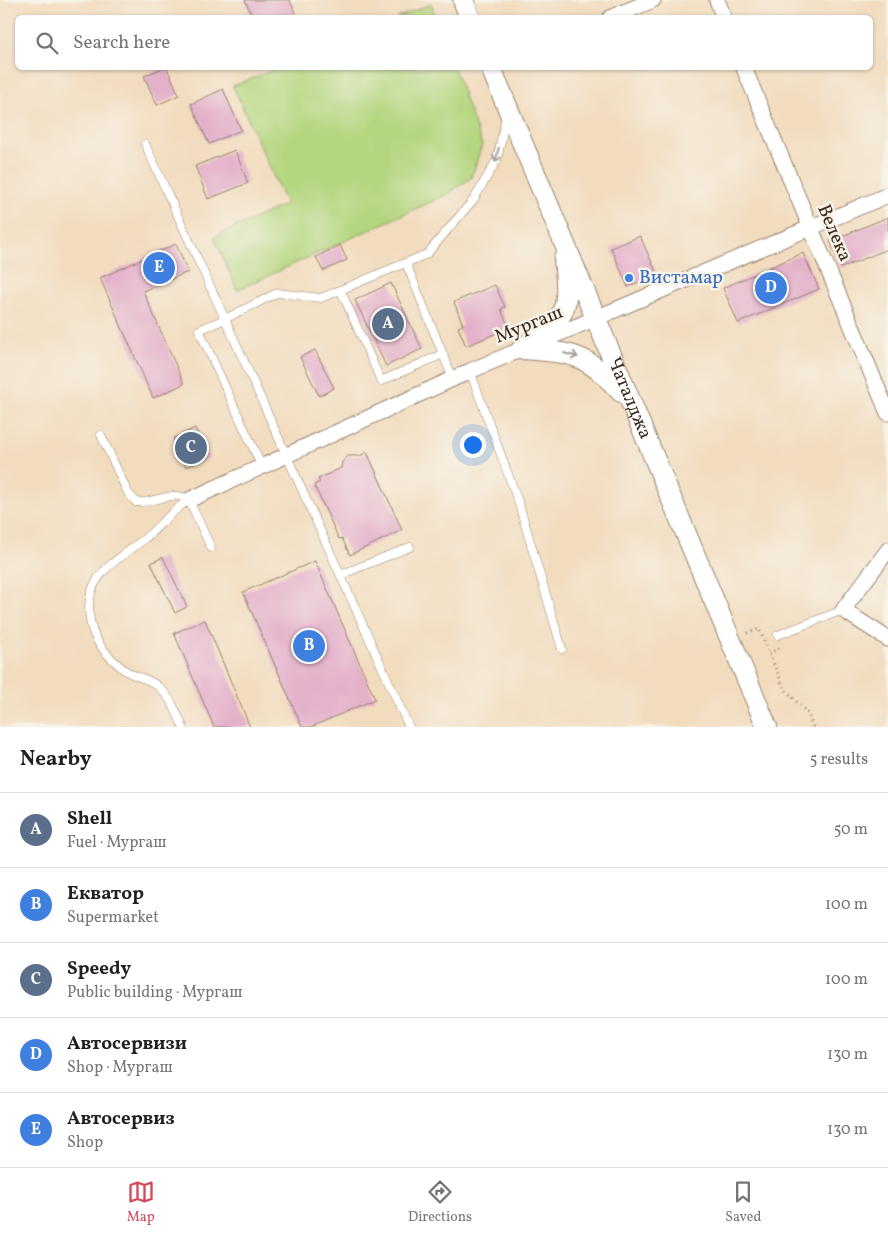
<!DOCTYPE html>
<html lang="en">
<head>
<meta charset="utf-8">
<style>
	body { margin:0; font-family:Vollkorn,serif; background:#f6f6f6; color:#202124 }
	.you { position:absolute; left:472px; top:444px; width:18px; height:18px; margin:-12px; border:4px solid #fff; border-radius:50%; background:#1a73e8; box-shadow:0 0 0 8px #1a73e833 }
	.badge { display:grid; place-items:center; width:32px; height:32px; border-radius:50%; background:#d1495b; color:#fff; font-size:16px; font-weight:700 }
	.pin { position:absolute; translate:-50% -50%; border:2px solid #fff; box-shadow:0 1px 5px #0006 }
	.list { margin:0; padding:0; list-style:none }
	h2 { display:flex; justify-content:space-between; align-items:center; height:65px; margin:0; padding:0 20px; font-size:21px }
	h2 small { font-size:16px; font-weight:400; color:#757577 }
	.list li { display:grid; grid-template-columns:32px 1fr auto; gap:15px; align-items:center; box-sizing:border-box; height:75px; padding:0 20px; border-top:1px solid #e0e0e0 }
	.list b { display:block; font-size:19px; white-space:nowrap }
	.list p { margin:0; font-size:16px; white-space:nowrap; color:#757577 }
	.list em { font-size:16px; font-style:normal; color:#757577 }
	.icon { flex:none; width:28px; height:28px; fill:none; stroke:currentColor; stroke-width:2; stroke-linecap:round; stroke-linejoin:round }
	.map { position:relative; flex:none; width:888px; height:727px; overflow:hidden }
	.search { position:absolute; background:#fff; box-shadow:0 1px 4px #0004; left:15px; right:15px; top:15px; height:55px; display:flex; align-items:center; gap:12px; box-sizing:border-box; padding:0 18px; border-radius:8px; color:#757577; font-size:19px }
	.sheet { height:440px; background:#fff }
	nav { display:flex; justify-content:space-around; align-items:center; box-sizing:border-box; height:70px; border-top:1px solid #e0e0e0; background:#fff; font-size:14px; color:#757577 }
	nav a { display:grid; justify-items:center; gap:2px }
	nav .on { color:#d1495b }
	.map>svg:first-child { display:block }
	.green { fill:#b3d67e; stroke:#77804e }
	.building { fill:#e4b1cb }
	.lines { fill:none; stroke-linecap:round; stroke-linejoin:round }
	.lane-casing { stroke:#96836e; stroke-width:9 }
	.street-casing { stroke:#96836e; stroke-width:17 }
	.secondary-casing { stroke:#96836e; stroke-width:22 }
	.path { stroke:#96836e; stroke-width:3; stroke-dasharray:1 4; stroke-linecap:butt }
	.lane { stroke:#fff; stroke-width:8 }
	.street { stroke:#fff; stroke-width:15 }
	.secondary { stroke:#fff; stroke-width:20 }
	.oneway { stroke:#a79f9a }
	.shop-dot { fill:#3f7fe0; stroke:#f7f3e8; stroke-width:2 }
	.labels { text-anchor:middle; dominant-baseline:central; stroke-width:5; stroke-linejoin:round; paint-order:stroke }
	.street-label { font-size:19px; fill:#3b2a1e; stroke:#f7f3e8 }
	.shop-label { font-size:19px; fill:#366cbe; stroke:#f7f3e8; text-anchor:start }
</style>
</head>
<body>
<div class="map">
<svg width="888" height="727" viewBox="0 0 888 727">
	<rect width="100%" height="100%" fill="#f7f3e8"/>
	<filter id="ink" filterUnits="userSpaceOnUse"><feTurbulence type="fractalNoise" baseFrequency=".02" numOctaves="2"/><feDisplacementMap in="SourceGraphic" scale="10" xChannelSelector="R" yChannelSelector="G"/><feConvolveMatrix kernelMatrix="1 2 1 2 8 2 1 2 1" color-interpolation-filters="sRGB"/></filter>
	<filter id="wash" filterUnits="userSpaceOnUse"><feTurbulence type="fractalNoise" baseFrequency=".0096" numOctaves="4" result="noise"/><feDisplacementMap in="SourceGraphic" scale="20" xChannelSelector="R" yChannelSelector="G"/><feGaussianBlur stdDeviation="1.12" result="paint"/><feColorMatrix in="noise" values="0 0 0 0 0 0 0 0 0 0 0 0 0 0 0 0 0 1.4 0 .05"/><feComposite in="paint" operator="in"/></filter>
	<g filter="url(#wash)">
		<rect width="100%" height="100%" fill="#f2dcbe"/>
		<g class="green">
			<polygon points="431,4 436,17 398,17"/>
			<polygon points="278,68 454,68 482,145 471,178 446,195 237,290 214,237 286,204 233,86"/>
		</g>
		<g id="blocks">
			<g class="building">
				<polygon points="245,0 290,0 297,18 253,18"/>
				<polygon points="163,68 167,68 179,95 157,105 144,76"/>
				<polygon points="223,89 241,130 209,144 191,104"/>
				<polygon points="235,150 248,183 208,199 195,166"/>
				<polygon points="888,217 888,249 841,268 830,241"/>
				<polygon points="640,236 657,274 628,287 611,248"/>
				<polygon points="176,244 188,272 143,291 184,384 153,398 100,278"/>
				<polygon points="340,245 347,260 323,271 316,257"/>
				<polygon points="803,253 819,289 738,323 723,288"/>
				<polygon points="391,283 422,349 386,366 355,300"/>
				<polygon points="495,285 505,307 501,309 509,328 466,346 458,327 463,325 454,302"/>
				<polygon points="315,350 334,388 319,396 300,357"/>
				<polygon points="195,428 209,458 186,467 173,438"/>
				<polygon points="367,452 402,530 350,555 342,538 339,539 314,485 320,482 318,479 341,468 342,462 348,456 360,456"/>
				<polygon points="163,557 187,607 175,613 151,563"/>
				<polygon points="315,561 375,699 311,727 302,727 243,592"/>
				<polygon points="205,620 250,727 214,727 174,633"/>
			</g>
		</g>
	</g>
	<g filter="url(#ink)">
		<use href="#blocks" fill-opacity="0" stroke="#96836e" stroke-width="1"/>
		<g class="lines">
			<defs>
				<g id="lane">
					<polyline points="145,144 225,319 199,330 262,467"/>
					<polyline points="406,263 453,379"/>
					<polyline points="341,291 381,381 443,354"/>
					<polyline points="470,371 519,504 562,649"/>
					<path d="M101,435L128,493L136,502C154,504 173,489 189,500L211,548"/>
					<polyline points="340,575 410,547"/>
					<polyline points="778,635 843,610"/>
					<path d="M183,727C177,713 171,698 160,688C150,678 137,678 126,671C120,667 114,661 109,656C98,645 92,634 90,620C83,576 114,563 143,540C159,527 171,511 189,500"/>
					<polyline points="409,727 225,319 277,293 321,298 427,254 474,199 497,160 506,116"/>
				</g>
				<g id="street">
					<polyline points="717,0 724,18"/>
					<polyline points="610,18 653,0"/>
					<polyline points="744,68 888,413"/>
					<polyline points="189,500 470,371 888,195"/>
					<polyline points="888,550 843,610 888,639"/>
				</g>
				<g id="secondary">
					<polyline points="463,0 470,18"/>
					<path id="s1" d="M491,68L767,727"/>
					<path d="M522,349C567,317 570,314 564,259"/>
					<path d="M522,349C573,353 586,353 621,392"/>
				</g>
			</defs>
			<use href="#lane" class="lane-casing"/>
			<use href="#street" class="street-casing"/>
			<use href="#secondary" class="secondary-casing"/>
			<g class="path">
				<polyline points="747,633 759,629 784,688 808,714 813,727"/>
				<polyline points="769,653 780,648"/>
			</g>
			<use href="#lane" class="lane"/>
			<use href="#street" class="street"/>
			<use href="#secondary" class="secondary"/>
		</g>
		<defs><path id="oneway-shaft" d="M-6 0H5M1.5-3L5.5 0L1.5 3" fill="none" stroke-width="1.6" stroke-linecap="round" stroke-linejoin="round" transform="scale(1.25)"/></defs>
		<g class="oneway">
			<use href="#oneway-shaft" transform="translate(497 155) rotate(104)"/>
			<use href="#oneway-shaft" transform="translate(571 355) rotate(16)"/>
		</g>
	</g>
	<circle class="shop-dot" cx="629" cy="278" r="5"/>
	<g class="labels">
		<g class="street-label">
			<text transform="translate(834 233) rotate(67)">Велека</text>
			<text transform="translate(529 325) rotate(-22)">Мургаш</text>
			<text stroke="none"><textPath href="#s1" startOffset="358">Чаталджа</textPath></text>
		</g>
		<g class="shop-label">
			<text x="639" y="278">Вистамар</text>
		</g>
	</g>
</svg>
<div class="you"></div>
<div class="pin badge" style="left:388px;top:324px;background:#5c6f8a">A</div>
<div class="pin badge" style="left:309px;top:646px;background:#3f7fe0">B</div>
<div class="pin badge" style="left:191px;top:448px;background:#5c6f8a">C</div>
<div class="pin badge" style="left:771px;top:288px;background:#3f7fe0">D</div>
<div class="pin badge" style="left:159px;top:268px;background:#3f7fe0">E</div>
<div class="search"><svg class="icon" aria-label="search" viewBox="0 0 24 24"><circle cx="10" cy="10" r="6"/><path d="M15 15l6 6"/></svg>Search here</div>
</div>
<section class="sheet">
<h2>Nearby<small>5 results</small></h2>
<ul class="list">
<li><span class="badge" style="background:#5c6f8a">A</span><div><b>Shell</b><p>Fuel · Мургаш</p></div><em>50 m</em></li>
<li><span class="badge" style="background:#3f7fe0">B</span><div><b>Екватор</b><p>Supermarket</p></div><em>100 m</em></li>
<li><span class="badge" style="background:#5c6f8a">C</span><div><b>Speedy</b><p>Public building · Мургаш</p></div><em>100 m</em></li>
<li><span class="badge" style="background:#3f7fe0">D</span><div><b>Автосервизи</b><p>Shop · Мургаш</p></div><em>130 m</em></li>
<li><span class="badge" style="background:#3f7fe0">E</span><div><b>Автосервиз</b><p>Shop</p></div><em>130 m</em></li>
</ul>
</section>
<nav>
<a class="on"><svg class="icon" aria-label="map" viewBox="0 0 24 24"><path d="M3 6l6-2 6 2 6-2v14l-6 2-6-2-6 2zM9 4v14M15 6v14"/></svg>Map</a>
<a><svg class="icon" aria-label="directions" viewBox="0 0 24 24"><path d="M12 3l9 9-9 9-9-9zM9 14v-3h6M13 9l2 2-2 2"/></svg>Directions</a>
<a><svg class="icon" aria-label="saved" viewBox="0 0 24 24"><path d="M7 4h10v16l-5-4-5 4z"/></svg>Saved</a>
</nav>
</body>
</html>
